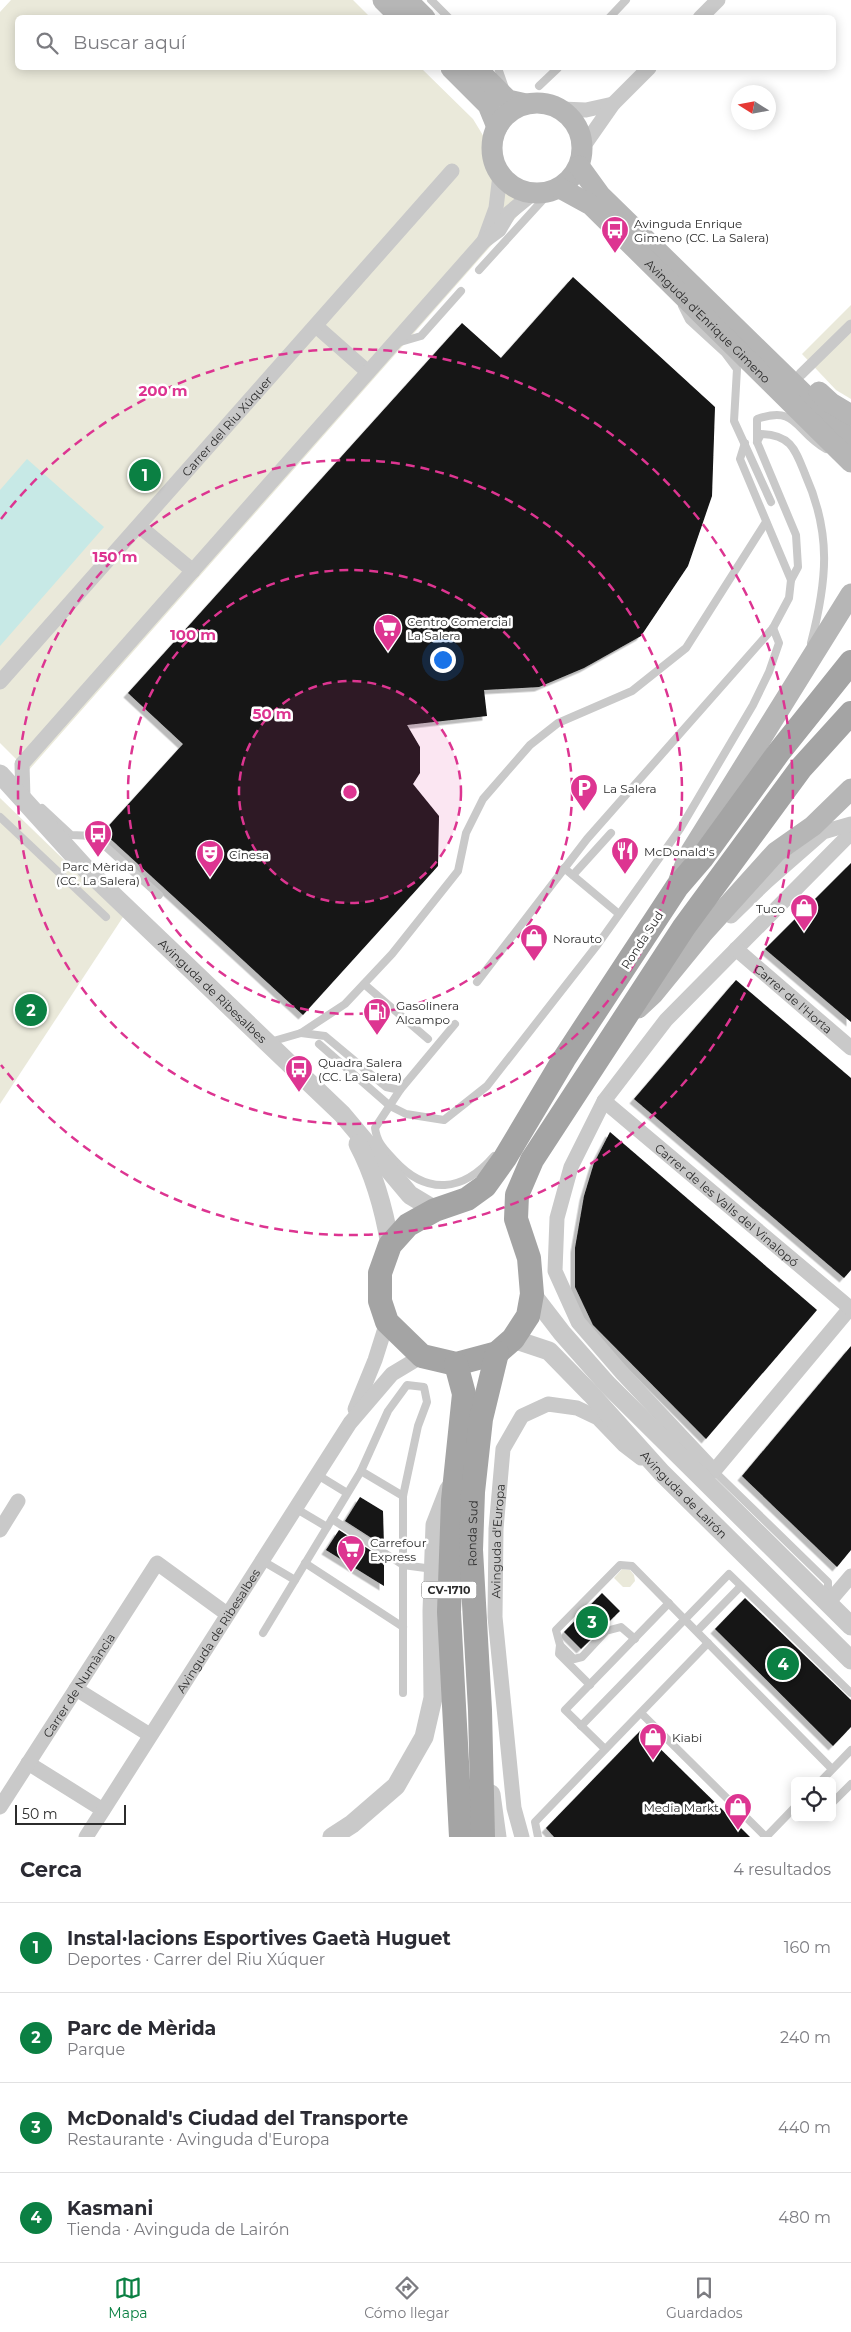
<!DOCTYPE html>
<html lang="es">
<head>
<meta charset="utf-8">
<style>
	body { margin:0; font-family:Montserrat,sans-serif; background:#f2f2f3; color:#2b2b33 }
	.controls { position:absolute; right:15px; bottom:15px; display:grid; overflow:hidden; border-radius:8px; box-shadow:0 2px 12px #0003 }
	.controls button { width:45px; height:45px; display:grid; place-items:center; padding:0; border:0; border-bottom:1px solid #e1e1e2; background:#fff; color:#2b2b33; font:25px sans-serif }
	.compass { position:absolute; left:731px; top:85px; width:45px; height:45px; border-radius:50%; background:#fff; box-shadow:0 2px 12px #0003; rotate:281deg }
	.scale { position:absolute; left:15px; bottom:12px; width:111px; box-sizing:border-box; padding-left:5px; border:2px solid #2c2c2c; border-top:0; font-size:14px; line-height:18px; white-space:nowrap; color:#2c2c2c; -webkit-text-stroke:4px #fff; paint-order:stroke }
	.you { position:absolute; left:442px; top:659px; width:18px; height:18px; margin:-12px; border:4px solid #fff; border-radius:50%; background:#1a73e8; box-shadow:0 0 0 8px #1a73e833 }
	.badge { display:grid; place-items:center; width:32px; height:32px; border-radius:50%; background:#0b8043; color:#fff; font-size:16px; font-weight:700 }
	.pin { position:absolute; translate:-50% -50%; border:2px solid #fff; box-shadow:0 1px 5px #0006 }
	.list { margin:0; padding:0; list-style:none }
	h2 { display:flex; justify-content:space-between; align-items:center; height:65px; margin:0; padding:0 20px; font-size:21px }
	h2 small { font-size:16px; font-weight:400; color:#7c7c81 }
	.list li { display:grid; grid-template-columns:32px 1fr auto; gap:15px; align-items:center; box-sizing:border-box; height:90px; padding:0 20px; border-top:1px solid #e1e1e2 }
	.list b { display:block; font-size:19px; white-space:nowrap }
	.list p { margin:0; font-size:16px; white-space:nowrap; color:#7c7c81 }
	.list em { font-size:16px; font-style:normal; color:#7c7c81 }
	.icon { flex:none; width:28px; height:28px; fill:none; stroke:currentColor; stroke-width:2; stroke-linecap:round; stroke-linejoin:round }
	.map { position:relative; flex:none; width:851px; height:1837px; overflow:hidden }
	.search { position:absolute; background:#fff; box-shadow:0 2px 12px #0003; left:15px; right:15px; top:15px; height:55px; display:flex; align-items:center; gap:12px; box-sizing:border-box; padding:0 18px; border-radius:8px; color:#7c7c81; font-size:19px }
	.sheet { height:425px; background:#fff }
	nav { display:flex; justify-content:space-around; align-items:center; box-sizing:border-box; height:70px; border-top:1px solid #e1e1e2; background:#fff; font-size:14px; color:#7c7c81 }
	nav a { display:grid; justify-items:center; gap:2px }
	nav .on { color:#0b8043 }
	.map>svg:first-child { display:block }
	.green { fill:#eae9da }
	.water { fill:#c7e9e6 }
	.building { fill:#131313; filter:url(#shadow) }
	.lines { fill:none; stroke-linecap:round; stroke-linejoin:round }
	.service { stroke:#c9c9c9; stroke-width:8 }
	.pedestrian { stroke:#c9c9c9; stroke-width:11 }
	.minor { stroke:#c9c9c9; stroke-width:15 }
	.tertiary { stroke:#c9c9c9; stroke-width:19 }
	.secondary { stroke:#b6b6b6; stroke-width:21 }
	.primary { stroke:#a4a4a4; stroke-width:24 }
	.ring { fill:none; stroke:#dd3591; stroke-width:2.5; stroke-dasharray:9 6 }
	.labels { text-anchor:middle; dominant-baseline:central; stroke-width:5; stroke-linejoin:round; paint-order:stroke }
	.shield { fill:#fff; stroke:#6b6b6b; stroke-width:1 }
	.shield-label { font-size:11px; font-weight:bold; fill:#2c2c2c }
	.poi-label { font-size:12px; fill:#2c2c2c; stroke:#fff; text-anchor:start }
	.street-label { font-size:12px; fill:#2c2c2c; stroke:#fff }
	.centre { fill:#dd3591; stroke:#fff; stroke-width:2.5 }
	.ring-label { font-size:15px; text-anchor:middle; font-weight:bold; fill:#dd3591; stroke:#fff; stroke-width:5; stroke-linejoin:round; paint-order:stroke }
</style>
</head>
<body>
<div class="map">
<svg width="851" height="1837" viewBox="0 0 851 1837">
	<defs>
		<filter id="shadow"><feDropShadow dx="-4.5" dy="4.5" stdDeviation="0" flood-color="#0004"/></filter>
	</defs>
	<rect width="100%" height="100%" fill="#fff"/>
	<g class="green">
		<polygon points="11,0 353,0 370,17 18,18 18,68 421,68 473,119 526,206 28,771 0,743 0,12"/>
		<polygon points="851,305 851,399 836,390 802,354"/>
		<polygon points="0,798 123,917 0,1104"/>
		<polygon points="622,1569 630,1570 634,1575 635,1581 630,1587 623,1587 614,1578"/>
	</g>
	<polygon class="water" points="27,459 104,527 0,646 0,490"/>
	<g class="building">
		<polygon points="573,277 715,407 712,496 688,566 641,636 584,668 539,687 484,690 487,716 407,725 420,747 420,773 413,784 439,816 438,866 303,1015 103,832 183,744 128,693 462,323 501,358"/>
		<polygon points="851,863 851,1022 765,949"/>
		<polygon points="736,980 851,1078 851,1270 844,1278 634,1099"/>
		<polygon points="610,1132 817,1310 706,1439 593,1325 575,1287 575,1248 584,1196 594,1163"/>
		<polygon points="851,1346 851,1550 837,1567 742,1476"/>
		<polygon points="360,1497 383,1511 384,1546 345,1521"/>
		<polygon points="339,1530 384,1559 384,1586 326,1550"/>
		<polygon points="602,1593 620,1611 581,1649 564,1632"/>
		<polygon points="745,1598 851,1700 851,1727 833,1746 715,1629"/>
		<polygon points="641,1730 734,1821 750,1837 554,1837 546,1828"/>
	</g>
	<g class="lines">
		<g class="service">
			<polyline points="431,0 449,18"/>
			<polyline points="609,18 626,0"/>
			<polyline points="498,68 505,88"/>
			<polyline points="539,86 558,68"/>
			<polyline points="479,270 550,192"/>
			<polyline points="682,306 689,320 725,353 737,369 734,421 771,502"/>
			<polyline points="397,343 421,336 461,291"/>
			<path d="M757,442L761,434C791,435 795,449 805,474C832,534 827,581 811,643"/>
			<polyline points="745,443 740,459 791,580"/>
			<polyline points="42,808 71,835 94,836 159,895"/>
			<polyline points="0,817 106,917"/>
			<polyline points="564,868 619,914"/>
			<polyline points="573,875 611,833"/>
			<path d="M477,982L587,839L773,628L789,598L791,580L798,567L796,535L757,442V419C798,405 794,431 826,449"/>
			<polyline points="364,984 428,1039"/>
			<polyline points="301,1033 325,1036 386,1087 400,1090 455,1024"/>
			<polyline points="270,1042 301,1033 345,1004 392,954 458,871 466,833 483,799 530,745 558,723 632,691 686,648 766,522"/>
			<polyline points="319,1044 390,1106 406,1114 444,1120 487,1086 598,944 680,829 753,705 769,672 779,643 773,628"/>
			<path d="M400,1090L375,1128C377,1143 384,1149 394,1160C427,1196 463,1192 494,1156"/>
			<polyline points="361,1471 403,1496"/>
			<polyline points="714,1471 828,1582 828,1599"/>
			<polyline points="316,1474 347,1493"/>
			<polyline points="295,1508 327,1527"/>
			<polyline points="332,1519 403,1565 433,1569"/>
			<polyline points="261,1560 295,1580"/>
			<polyline points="305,1563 403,1627"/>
			<polyline points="697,1631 741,1586"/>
			<polyline points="263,1633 361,1471 388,1411 407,1385 424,1387 427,1402 418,1426 403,1496 403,1693"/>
			<polyline points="635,1639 621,1627 606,1631 582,1657 574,1659 560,1645 556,1630 620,1565 632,1566 832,1769"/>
			<polyline points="560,1645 559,1654 590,1685"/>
			<polyline points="641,1713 766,1837"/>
			<polyline points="581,1726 729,1574 851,1693"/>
			<polyline points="605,1749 565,1710 669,1603"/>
			<polyline points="821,1781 851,1750"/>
			<polyline points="832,1803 851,1784"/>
			<polyline points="538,1837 535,1822 708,1643"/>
			<polyline points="766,1837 795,1807"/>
		</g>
		<polyline class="pedestrian" points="801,374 851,325"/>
		<g class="minor">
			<polyline points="700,18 718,0"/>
			<polyline points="561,109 586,110 613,104"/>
			<polyline points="583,147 613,104 649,68"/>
			<polyline points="484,241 496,208 500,175"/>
			<polyline points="316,326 368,372"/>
			<polyline points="139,526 193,571"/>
			<path id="s1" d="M0,682L452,171"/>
			<polyline points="23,798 22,764 484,241 499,230 509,213 532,194"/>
			<polyline points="851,833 666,1020 604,1101 571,1167 557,1218 555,1271 578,1322 622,1373 714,1471 851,1307"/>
			<polyline points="731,916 767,881 823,832 851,824"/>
			<path id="s2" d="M736,949L851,1048"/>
			<path id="s3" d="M604,1101L850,1308"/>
			<polyline points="355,1409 375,1360 387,1322"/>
			<polyline points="0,1530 18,1501"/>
			<polyline points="828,1603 851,1576"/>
			<polyline points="76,1689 150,1735"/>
			<polyline points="28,1763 103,1810"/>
			<path id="s4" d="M0,1807L157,1563L227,1614"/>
			<path id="s5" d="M86,1837L350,1423L392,1374L422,1356"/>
			<path id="s6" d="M522,1837L514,1808L495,1617L496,1529L503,1449L522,1416L548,1404L577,1408L598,1418L624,1445L641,1458"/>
		</g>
		<g class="tertiary">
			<path id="s7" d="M0,774L87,870L342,1114L410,1195L435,1210"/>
			<path d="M358,1144C375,1176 384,1209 390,1245"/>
			<polyline points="532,1294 562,1333 607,1384 851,1626"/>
			<path id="s8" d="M513,1339L549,1351L591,1394L662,1473L851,1660"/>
			<polyline points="491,1794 497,1837"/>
			<polyline points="332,1837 352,1824 396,1786 424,1737 433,1698 432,1611 435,1525 449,1489"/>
		</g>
		<g class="secondary">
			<polyline points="383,0 401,18"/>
			<polyline points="407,0 425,18"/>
			<polyline points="451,68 488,105 497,127"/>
			<polyline points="476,68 508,100 526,104"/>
			<circle cx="537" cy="148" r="45"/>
			<polyline points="579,166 600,195 851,440"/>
			<path id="s9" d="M560,188L591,205L851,462"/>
			<polyline points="819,392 831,403 851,415"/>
			<polyline points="679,880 690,853 851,594"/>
			<polyline points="638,1008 653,994 702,934 776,852 813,826 851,789"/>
		</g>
		<g class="primary">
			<polyline points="851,662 779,752 702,858 677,887 564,1059 505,1158 485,1186 467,1199 435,1210 408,1225 390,1245 380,1273 380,1301 387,1322 422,1356 456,1364 497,1353 513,1339 528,1316 532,1294 529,1258 516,1219 517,1195 532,1160 684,927 801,768 851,713"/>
			<polyline points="456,1364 464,1394 453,1500 449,1612 461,1837"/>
			<path id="s10" d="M483,1837L480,1710L471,1550L473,1492L481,1419L497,1353"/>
		</g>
	</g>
	<circle cx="350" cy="792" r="111" fill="#dd3591" fill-opacity=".12"/>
	<g class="ring">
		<circle cx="350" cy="792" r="111"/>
		<circle cx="350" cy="792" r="222"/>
		<circle cx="350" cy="792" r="332"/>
		<path d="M1 519A443 443 0 1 1 1 1065"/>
	</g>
	<defs>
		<symbol id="bus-pin" viewBox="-11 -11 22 30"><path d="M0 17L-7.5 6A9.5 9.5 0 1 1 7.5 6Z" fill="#dd3591" stroke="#fff"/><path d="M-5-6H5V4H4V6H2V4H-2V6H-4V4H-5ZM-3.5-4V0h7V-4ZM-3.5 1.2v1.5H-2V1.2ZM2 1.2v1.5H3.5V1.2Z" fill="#fff"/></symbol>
		<symbol id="supermarket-pin" viewBox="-11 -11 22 30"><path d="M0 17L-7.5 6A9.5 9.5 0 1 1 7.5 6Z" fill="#dd3591" stroke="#fff"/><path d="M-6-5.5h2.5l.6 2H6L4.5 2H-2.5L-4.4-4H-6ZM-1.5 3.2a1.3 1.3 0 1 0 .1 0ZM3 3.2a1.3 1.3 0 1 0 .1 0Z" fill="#fff"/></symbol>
		<symbol id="parking-pin" viewBox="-11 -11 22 30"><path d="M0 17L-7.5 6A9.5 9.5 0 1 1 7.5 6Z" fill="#dd3591" stroke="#fff"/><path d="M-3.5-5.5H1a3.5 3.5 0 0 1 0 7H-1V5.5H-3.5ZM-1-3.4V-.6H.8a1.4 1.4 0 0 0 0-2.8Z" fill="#fff"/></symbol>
		<symbol id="restaurant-pin" viewBox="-11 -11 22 30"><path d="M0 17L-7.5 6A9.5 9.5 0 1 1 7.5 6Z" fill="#dd3591" stroke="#fff"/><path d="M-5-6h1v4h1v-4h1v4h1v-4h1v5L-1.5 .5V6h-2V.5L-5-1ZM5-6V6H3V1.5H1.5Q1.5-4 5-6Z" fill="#fff"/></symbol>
		<symbol id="theatre-pin" viewBox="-11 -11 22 30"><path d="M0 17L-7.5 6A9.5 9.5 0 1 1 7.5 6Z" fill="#dd3591" stroke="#fff"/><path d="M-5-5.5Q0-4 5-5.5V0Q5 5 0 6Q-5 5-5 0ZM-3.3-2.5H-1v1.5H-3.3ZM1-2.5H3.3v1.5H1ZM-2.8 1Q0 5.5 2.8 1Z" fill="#fff"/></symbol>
		<symbol id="shop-pin" viewBox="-11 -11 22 30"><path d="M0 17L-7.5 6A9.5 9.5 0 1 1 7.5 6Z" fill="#dd3591" stroke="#fff"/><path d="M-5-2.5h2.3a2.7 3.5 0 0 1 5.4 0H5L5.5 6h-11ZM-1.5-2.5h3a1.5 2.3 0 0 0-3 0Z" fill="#fff"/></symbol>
		<symbol id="fuel-pin" viewBox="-11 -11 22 30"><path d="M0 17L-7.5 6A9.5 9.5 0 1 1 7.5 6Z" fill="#dd3591" stroke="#fff"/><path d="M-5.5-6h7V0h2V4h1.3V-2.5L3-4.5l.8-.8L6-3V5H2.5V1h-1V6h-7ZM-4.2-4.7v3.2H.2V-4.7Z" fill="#fff"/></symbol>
	</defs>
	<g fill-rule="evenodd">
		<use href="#bus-pin" x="599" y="214" width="32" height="43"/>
		<use href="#supermarket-pin" x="372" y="612" width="32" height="43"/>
		<use href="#parking-pin" x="568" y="772" width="32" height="43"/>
		<use href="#bus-pin" x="82" y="818" width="32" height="43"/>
		<use href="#restaurant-pin" x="609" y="835" width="32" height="43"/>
		<use href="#theatre-pin" x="194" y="838" width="32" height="43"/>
		<use href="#shop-pin" x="788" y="892" width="32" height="43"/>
		<use href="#shop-pin" x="518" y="922" width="32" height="43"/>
		<use href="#fuel-pin" x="361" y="996" width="32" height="43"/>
		<use href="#bus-pin" x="283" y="1053" width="32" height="43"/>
		<use href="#supermarket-pin" x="335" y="1533" width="32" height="43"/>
		<use href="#shop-pin" x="637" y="1721" width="32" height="43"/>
		<use href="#shop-pin" x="722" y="1791" width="32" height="43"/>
	</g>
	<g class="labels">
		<rect class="shield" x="421.5" y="1581.5" width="55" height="17" rx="4"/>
		<g class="shield-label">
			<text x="449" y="1590">CV-1710</text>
		</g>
		<g class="poi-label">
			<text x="634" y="223">Avinguda Enrique<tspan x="634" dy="14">Gimeno (CC. La Salera)</tspan></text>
			<text x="407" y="621">Centro Comercial<tspan x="407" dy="14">La Salera</tspan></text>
			<text x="603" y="788">La Salera</text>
			<text x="644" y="851">McDonald's</text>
			<text x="229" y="854">Cinesa</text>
			<text x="98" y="866" text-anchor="middle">Parc Mèrida<tspan x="98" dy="14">(CC. La Salera)</tspan></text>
			<text x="785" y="908" text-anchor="end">Tuco</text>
			<text x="553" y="938">Norauto</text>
			<text x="396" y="1005">Gasolinera<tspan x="396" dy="14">Alcampo</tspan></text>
			<text x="318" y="1062">Quadra Salera<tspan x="318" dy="14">(CC. La Salera)</tspan></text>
			<text x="370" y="1542">Carrefour<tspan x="370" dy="14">Express</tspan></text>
			<text x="672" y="1737">Kiabi</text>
			<text x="719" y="1807" text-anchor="end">Media Markt</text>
		</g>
		<g class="street-label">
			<text stroke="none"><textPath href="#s9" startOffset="200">Avinguda d'Enrique Gimeno</textPath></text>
			<text stroke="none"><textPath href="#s1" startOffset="342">Carrer del Riu Xúquer</textPath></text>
			<text transform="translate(642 940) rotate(-57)">Ronda Sud</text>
			<text stroke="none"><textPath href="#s7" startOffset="304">Avinguda de Ribesalbes</textPath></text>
			<text stroke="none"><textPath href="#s2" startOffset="76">Carrer de l'Horta</textPath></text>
			<text stroke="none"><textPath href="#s3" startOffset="161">Carrer de les Valls del Vinalopó</textPath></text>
			<text stroke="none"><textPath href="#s8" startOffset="235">Avinguda de Lairón</textPath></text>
			<text stroke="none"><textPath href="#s10" startOffset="304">Ronda Sud</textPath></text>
			<text stroke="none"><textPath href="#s6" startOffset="298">Avinguda d'Europa</textPath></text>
			<text stroke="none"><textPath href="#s5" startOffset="245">Avinguda de Ribesalbes</textPath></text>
			<text stroke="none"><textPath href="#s4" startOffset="145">Carrer de Numància</textPath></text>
		</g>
	</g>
	<circle cx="350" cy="792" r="8" class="centre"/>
	<g class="ring-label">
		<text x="163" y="396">200 m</text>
		<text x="115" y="562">150 m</text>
		<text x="193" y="640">100 m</text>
		<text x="272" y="719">50 m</text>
	</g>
</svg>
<div class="controls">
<button><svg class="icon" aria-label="locate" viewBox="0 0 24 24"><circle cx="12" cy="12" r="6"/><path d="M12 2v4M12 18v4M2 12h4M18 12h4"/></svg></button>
</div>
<svg class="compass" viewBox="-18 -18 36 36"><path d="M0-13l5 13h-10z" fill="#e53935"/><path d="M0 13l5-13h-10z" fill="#7c7c81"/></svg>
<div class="scale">50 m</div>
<div class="you"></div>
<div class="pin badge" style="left:145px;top:475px">1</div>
<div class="pin badge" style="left:31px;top:1010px">2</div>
<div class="pin badge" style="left:592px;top:1622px">3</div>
<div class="pin badge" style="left:783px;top:1664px">4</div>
<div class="search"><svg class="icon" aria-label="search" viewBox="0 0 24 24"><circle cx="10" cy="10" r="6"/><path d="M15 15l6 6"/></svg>Buscar aquí</div>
</div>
<section class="sheet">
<h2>Cerca<small>4 resultados</small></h2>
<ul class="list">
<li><span class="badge">1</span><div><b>Instal·lacions Esportives Gaetà Huguet</b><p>Deportes · Carrer del Riu Xúquer</p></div><em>160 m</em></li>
<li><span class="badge">2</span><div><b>Parc de Mèrida</b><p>Parque</p></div><em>240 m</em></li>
<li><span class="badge">3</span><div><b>McDonald's Ciudad del Transporte</b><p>Restaurante · Avinguda d'Europa</p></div><em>440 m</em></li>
<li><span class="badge">4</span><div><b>Kasmani</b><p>Tienda · Avinguda de Lairón</p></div><em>480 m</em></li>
</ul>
</section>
<nav>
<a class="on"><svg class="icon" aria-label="map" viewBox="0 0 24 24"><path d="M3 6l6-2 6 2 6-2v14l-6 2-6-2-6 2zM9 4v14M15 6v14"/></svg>Mapa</a>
<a><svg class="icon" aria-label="directions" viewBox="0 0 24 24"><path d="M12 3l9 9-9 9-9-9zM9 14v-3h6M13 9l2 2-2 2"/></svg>Cómo llegar</a>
<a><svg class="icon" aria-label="saved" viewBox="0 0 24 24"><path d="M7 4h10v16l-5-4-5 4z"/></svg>Guardados</a>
</nav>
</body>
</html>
